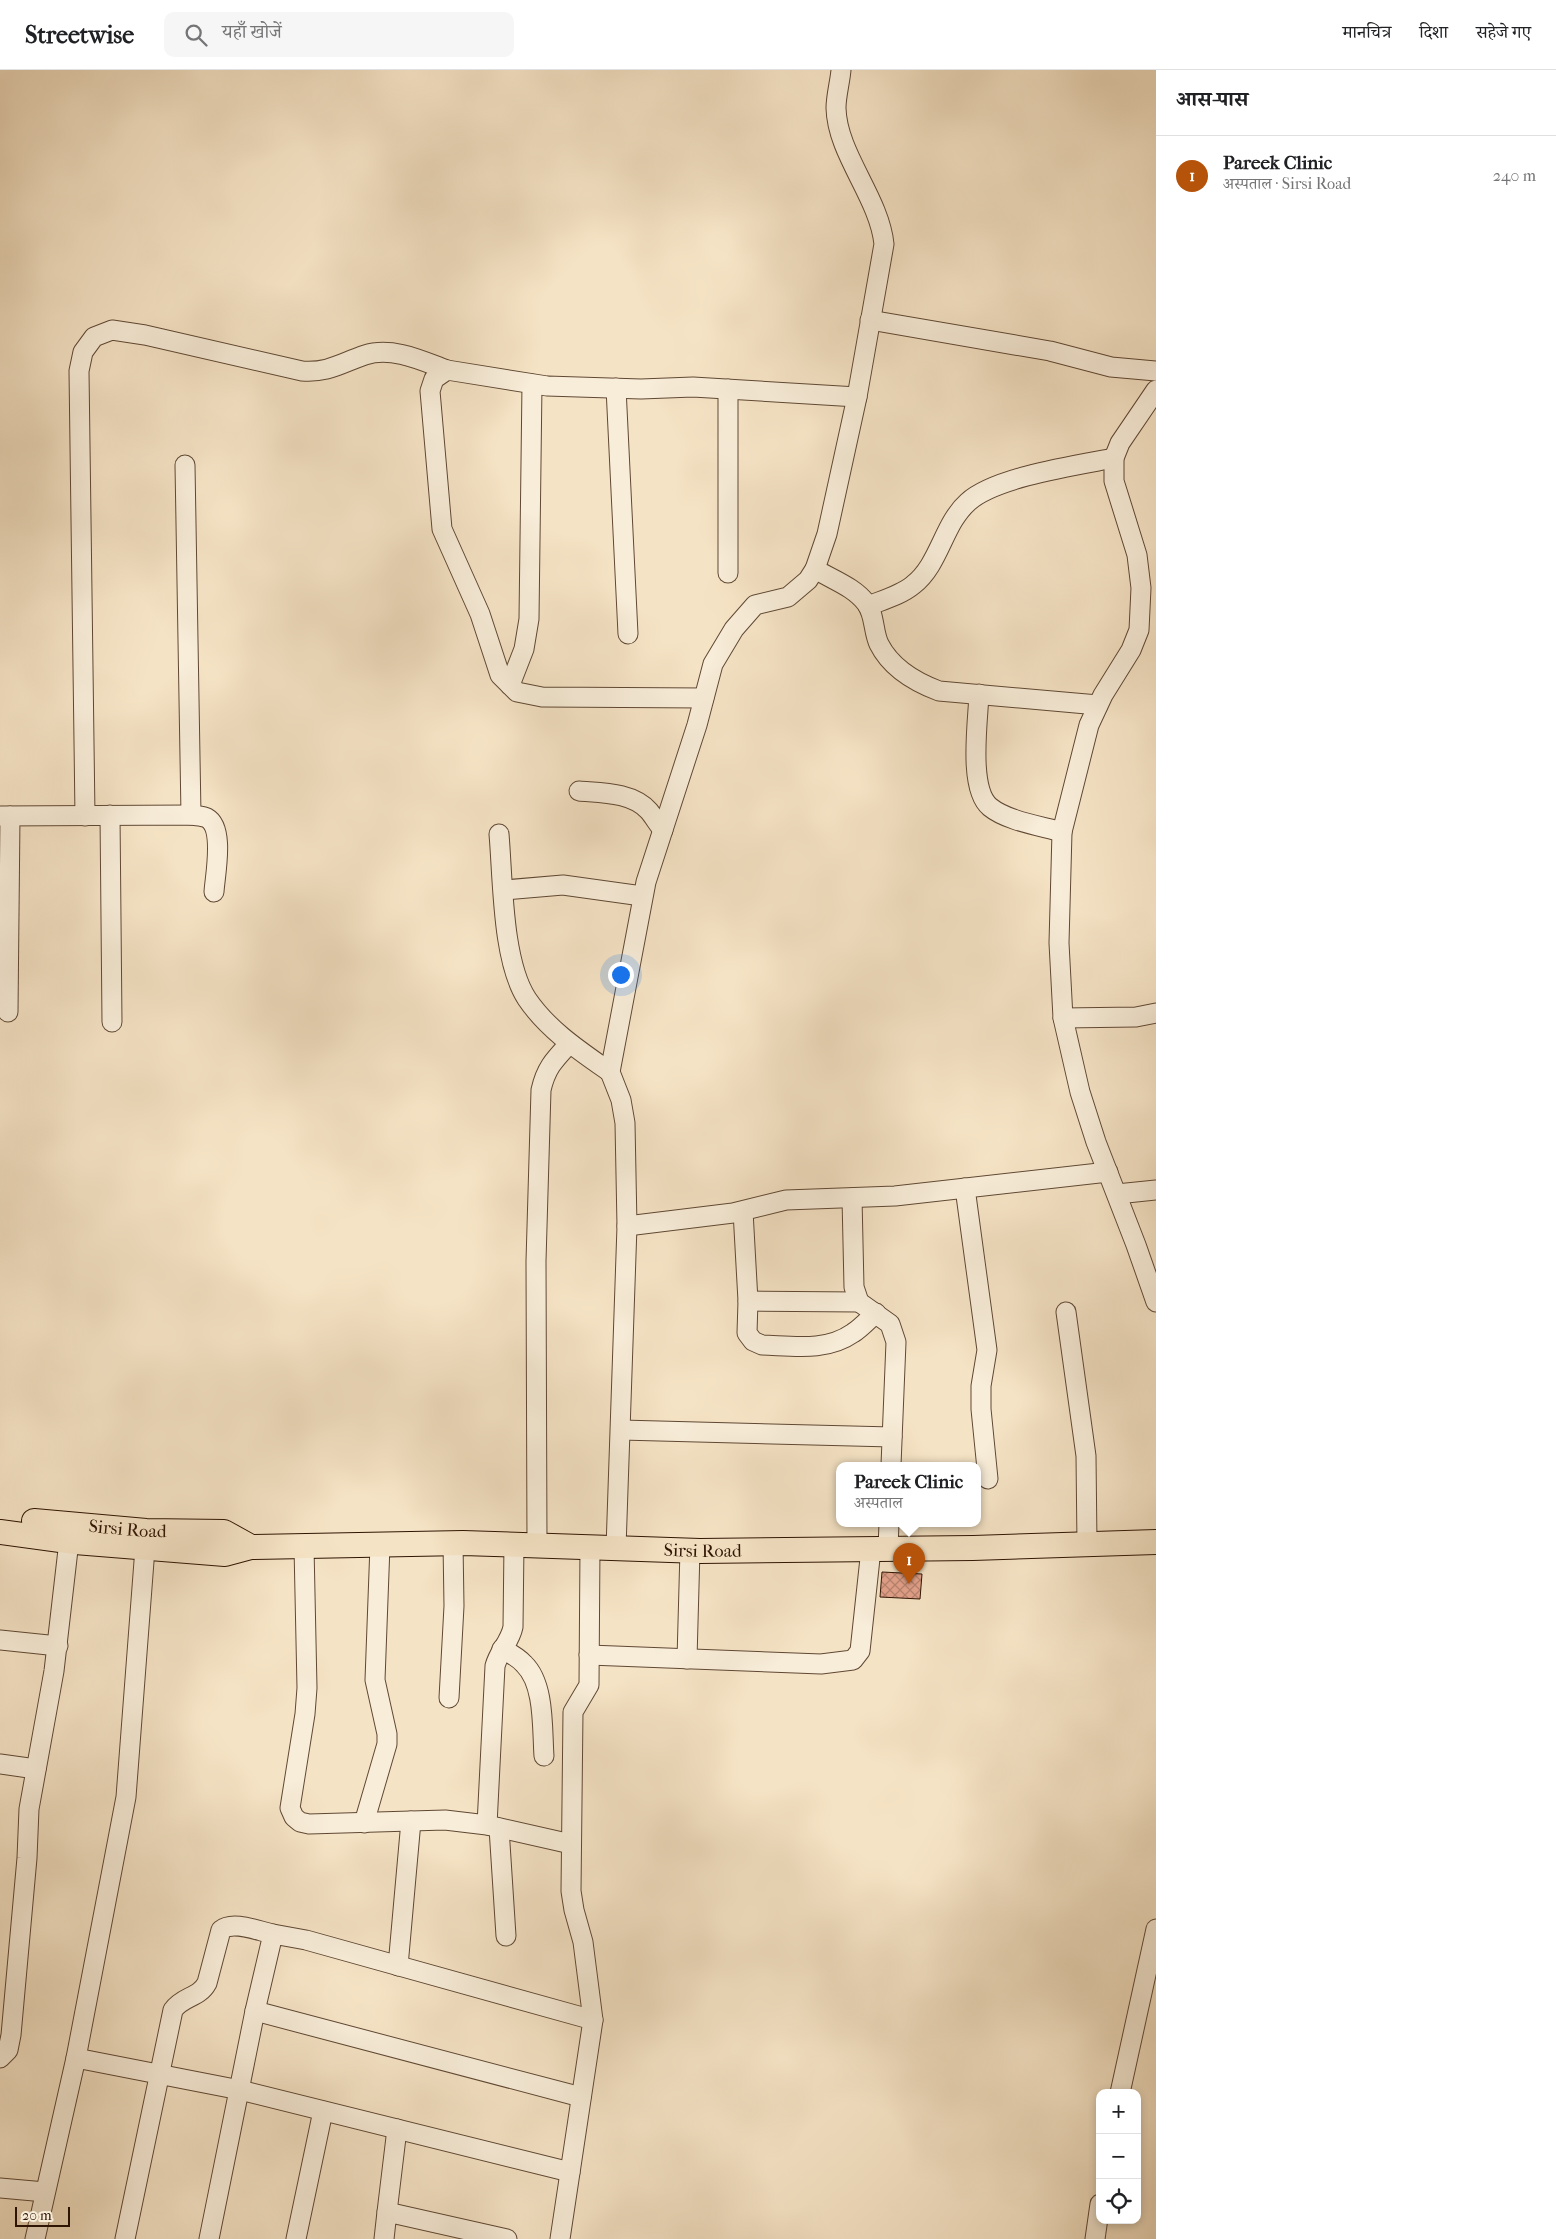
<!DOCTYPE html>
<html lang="hi">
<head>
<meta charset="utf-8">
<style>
	body { margin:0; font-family:"IM FELL French Canon","Noto Serif Devanagari",serif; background:#f6f6f6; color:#202124 }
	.controls { position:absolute; right:15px; bottom:15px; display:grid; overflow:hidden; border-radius:10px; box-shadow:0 2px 8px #0003 }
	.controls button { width:45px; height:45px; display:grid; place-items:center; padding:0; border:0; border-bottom:1px solid #e0e0e0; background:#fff; color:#202124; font:25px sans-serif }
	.scale { position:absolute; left:15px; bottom:12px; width:55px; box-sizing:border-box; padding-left:5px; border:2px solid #2f1403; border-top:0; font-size:14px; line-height:18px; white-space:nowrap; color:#2f1403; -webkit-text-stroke:4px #f8edd9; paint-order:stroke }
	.you { position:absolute; left:620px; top:904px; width:18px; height:18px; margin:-12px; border:4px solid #fff; border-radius:50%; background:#1a73e8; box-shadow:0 0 0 8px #1a73e833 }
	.badge { display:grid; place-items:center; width:32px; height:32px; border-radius:50%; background:#b45309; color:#fff; font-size:16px; font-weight:700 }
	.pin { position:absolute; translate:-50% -41px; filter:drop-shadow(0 1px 2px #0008) }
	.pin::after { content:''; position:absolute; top:26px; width:18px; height:15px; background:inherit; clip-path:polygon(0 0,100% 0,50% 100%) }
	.popup { position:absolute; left:836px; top:1392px; width:145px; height:65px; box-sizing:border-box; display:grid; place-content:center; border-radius:10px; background:#fff; filter:drop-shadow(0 1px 4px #0005); font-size:16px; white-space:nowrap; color:#757577 }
	.popup b { font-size:19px; color:#202124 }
	.popup::after { content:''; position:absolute; left:50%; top:100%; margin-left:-10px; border:10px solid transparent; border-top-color:#fff }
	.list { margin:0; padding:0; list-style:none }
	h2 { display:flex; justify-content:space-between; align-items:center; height:65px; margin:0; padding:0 20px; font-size:21px }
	h2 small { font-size:16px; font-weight:400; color:#757577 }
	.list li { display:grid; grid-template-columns:32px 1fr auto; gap:15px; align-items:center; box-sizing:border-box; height:80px; padding:0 20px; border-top:1px solid #e0e0e0 }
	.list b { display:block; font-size:19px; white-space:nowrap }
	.list p { margin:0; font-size:16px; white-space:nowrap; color:#757577 }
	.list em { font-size:16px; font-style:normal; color:#757577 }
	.icon { flex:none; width:28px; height:28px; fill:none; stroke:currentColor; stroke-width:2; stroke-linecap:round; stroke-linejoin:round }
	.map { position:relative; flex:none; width:1156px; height:2169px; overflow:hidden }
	header { display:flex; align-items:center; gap:30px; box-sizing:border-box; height:70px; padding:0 25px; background:#fff; border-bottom:1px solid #e0e0e0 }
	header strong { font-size:24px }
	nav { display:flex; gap:28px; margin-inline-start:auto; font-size:18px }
	.search { width:350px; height:45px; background:#f6f6f6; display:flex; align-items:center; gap:12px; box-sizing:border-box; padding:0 18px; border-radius:10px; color:#757577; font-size:19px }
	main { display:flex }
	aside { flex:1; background:#fff }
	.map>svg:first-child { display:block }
	.building { fill:url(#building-cross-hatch); stroke:#2f1403 }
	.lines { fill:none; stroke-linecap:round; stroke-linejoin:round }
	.minor-casing { stroke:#604834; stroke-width:21 }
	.major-casing { stroke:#2f1403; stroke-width:26 }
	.minor { stroke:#f8edd9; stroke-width:19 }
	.major { stroke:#f5e3c5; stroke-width:24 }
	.labels { text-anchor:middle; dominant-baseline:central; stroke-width:5; stroke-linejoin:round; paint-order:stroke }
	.street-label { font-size:18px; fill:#2f1403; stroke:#f8edd9 }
</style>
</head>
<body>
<header>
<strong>Streetwise</strong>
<div class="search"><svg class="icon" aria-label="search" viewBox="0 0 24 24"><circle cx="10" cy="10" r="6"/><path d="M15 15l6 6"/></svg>यहाँ खोजें</div>
<nav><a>मानचित्र</a><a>दिशा</a><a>सहेजे गए</a></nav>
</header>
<main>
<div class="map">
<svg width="1156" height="2169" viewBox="0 0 1156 2169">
	<defs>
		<pattern id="building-cross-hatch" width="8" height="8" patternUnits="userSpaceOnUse" patternTransform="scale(1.25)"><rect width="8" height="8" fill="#e2a18a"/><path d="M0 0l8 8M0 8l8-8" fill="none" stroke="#b8826f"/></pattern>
	</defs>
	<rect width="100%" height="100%" fill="#f5e3c5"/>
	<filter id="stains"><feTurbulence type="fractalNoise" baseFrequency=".004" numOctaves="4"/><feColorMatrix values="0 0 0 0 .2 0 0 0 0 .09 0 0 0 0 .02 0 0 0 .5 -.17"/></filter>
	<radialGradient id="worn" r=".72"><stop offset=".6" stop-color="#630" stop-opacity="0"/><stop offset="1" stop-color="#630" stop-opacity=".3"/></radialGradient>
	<polygon class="building" points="882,1502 922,1504 920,1529 880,1527"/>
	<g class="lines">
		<defs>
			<g id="minor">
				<polyline points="870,250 1050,281 1111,297 1156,301"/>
				<polyline points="616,318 628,564"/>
				<polyline points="728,319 728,503"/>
				<polyline points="1156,320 1120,373 1114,388 1114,411 1137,485 1141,518 1139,560 1131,580 1103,625 1089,655 1062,762 1059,873 1063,948 1080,1022 1096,1072 1136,1175 1156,1232"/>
				<polyline points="185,395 191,745"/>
				<path d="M815,499C833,510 854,517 866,533C875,544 873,562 879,574C891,598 915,612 939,621L1098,635"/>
				<path d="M868,536C883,530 901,525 913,515C940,494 943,454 968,432C995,407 1078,395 1114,388"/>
				<polyline points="510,615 524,579 529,549 532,314"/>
				<path d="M979,624C978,651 968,719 990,737C1007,751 1041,756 1062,762"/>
				<polyline points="704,628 542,627 517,622 500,605 480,544 442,459 430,321 434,309 447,300 547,316 641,319 693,317 857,327"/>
				<path d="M579,721C601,723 632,722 649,741C654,747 658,754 663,760"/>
				<polyline points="110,745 112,952"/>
				<path d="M0,746L191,745C196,746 203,746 207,748C225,758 215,805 214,822"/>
				<path d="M85,746L79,301L83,282L94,267L112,260L145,265L302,301C329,303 341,293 365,285C392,276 423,291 447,300"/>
				<path d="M499,764C503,810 502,891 527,929C548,960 580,981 610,1002"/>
				<polyline points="504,820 563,815 642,826"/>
				<polyline points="8,942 10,746"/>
				<polyline points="1063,948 1136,947 1156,943"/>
				<polyline points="965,1118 987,1280 981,1316 981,1339 988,1409"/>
				<polyline points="1117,1124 1156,1120"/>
				<polyline points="852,1128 854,1217 859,1232 890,1254 896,1272 891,1395"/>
				<path d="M743,1141L748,1231L747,1263L753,1271L762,1275C793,1276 826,1282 853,1263C861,1258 869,1249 876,1243"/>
				<polyline points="627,1156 733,1143 786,1130 895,1126 1108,1102"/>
				<polyline points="748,1231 859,1232"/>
				<polyline points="1066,1242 1086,1386 1087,1474"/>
				<polyline points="621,1360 892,1367"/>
				<path d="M537,1475L536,1191L541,1020C546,998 554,990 569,974"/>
				<polyline points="304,1477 307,1618 305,1644 290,1738 294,1747 300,1752 309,1754 445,1750 487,1755 571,1774"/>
				<path d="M616,1478L627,1156L625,1053L621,1030L610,1002L646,812L697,655L713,594L734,559L755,535L788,527L808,510L815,499L827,464L857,327L884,174C879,127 837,84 836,38C836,26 840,12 841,0"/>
				<polyline points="888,1479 889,1453"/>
				<polyline points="0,1570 58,1576"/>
				<path d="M502,1579C510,1583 518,1587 524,1594C545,1614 542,1659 544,1686"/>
				<polyline points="589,1585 821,1594 853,1590 860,1581 871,1479"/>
				<polyline points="687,1589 690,1480"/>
				<polyline points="449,1628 454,1536 453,1473"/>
				<polyline points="0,1694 36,1699"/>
				<polyline points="364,1753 387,1674 387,1664 375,1610 380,1475"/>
				<path d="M487,1755L495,1596C499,1581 510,1572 513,1557L514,1474"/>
				<polyline points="499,1758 506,1866"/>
				<polyline points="398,1896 411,1751"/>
				<polyline points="255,1941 581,2027"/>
				<polyline points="0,1988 8,1980 11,1965 27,1788 29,1739 54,1601 69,1471"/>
				<polyline points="76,1988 240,2020 570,2102"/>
				<polyline points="1120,2023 1156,1859"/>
				<polyline points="0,2118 45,2122"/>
				<polyline points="387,2142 397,2059"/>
				<polyline points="35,2169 76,1988 126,1727 146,1465"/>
				<path d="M125,2169L173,1940C183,1926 199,1928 207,1913L221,1860C233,1850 258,1861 273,1864"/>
				<polyline points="209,2169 255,1941 273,1864 306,1870 593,1950"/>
				<polyline points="296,2169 323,2041"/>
				<polyline points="384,2169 387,2142 507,2169"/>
				<polyline points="560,2169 593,1950 583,1872 574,1840 571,1821 573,1642 589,1615 590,1477"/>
				<polyline points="1095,2169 1100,2134"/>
			</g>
			<g id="major">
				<path id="s1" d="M34,1451L146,1461L224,1462L251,1477"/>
				<path id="s2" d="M0,1462L75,1472L225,1484L251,1477L463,1473L700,1481L973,1478L1156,1472"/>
			</g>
		</defs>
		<use href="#minor" class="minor-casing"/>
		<use href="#major" class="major-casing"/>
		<use href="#minor" class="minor"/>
		<use href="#major" class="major"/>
	</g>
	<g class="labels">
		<g class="street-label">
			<text stroke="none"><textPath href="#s1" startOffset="94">Sirsi Road</textPath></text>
			<text stroke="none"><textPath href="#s2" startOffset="705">Sirsi Road</textPath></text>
		</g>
	</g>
	<rect width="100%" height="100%" filter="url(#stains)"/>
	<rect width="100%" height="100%" fill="url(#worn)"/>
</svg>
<div class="controls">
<button>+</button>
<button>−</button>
<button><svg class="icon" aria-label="locate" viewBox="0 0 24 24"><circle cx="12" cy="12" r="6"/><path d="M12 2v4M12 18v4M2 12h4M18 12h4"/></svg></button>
</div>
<div class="scale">20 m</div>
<div class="you"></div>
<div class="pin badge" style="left:909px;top:1514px">1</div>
<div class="popup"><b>Pareek Clinic</b>अस्पताल</div>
</div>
<aside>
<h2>आस-पास<small></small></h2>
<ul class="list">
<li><span class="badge">1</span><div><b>Pareek Clinic</b><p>अस्पताल · Sirsi Road</p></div><em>240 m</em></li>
</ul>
</aside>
</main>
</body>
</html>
